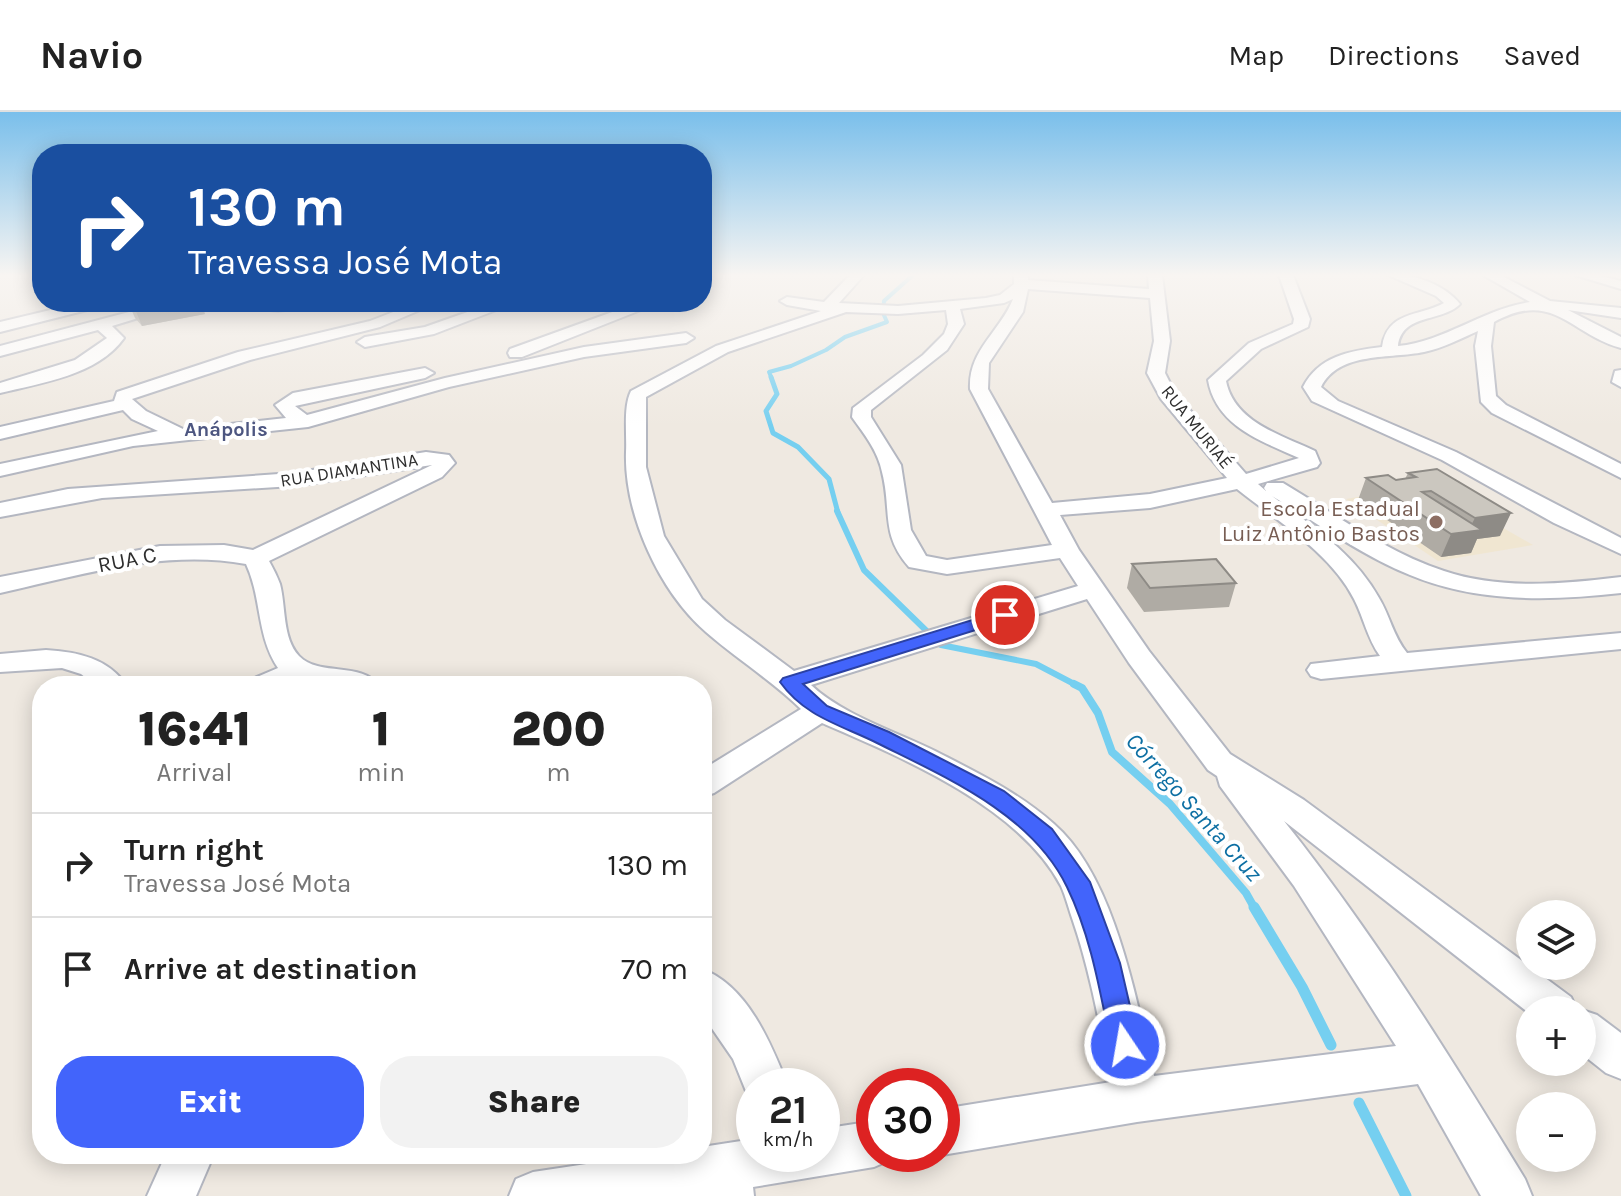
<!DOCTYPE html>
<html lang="en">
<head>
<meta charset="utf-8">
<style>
  :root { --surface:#fff; --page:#f2f2f2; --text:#222; --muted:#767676; --line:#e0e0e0; --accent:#4264fb }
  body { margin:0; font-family:Karla,sans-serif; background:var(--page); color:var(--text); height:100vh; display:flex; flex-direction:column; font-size:30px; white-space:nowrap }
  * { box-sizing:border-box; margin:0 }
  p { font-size:26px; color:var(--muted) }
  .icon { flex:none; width:44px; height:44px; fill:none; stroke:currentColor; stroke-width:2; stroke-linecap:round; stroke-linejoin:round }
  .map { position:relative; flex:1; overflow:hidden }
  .drawer { position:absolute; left:32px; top:564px; width:680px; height:488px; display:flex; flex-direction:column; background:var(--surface); border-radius:32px; box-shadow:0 4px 20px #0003 }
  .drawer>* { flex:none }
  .guide { position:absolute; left:32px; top:32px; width:680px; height:168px; border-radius:32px; box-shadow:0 4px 20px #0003; background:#1a4fa0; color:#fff; overflow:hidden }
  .controls { position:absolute; left:1516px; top:788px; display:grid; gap:16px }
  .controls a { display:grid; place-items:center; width:80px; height:80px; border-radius:50%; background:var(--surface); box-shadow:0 4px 20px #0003; font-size:40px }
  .speed { position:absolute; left:736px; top:956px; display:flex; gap:16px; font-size:40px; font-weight:700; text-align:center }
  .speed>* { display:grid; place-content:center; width:104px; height:104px; border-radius:50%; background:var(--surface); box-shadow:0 4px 20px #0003; line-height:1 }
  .speed small { font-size:20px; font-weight:400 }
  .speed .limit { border:12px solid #d22; background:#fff; color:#111 }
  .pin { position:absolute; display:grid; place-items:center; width:68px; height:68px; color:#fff; margin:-34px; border:4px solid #fff; border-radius:50%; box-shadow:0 2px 8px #0007 }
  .me { position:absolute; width:88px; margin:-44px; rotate:348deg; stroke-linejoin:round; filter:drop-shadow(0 0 6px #0008) }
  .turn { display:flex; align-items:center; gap:28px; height:168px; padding:0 24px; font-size:36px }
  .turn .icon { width:104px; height:104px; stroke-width:2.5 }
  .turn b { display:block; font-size:56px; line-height:68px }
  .eta { display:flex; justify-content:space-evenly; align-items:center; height:136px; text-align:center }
  .eta b { font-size:48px; font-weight:800; line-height:56px }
  .button { display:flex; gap:16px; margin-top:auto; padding:16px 24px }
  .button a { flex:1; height:92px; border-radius:32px; background:var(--accent); color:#fff; font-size:32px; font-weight:800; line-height:92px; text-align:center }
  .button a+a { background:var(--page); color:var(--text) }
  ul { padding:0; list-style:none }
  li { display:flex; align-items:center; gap:24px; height:104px; padding:0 24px; border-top:2px solid var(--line) }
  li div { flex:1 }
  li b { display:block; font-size:30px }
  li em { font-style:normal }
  header { display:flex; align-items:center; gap:48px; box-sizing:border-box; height:112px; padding:0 40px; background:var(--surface); border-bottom:2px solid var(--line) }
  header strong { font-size:38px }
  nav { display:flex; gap:44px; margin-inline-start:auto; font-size:28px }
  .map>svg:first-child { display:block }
</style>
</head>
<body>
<header>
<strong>Navio</strong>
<nav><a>Map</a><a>Directions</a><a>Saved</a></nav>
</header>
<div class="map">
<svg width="1621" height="1084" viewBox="0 0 1621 1084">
  <rect width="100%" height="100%" fill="#efe9e1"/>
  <path fill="#f0e6d1" d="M1428,373L1533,433L1438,449L1346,387Z"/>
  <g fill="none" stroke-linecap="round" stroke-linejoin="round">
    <path stroke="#75cff0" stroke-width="4" d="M772,267L769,260L791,254L826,238L845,225L887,210L883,201L884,189L913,163"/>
    <path stroke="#75cff0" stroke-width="5" d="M771,265L777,282L766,299L773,321L798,335L829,367L838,401"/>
    <path stroke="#75cff0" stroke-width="6" d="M837,399L864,458L941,533L1036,552L1078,574"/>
    <path stroke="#75cff0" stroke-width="8" d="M1074,572L1082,576L1098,601L1112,640L1170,692L1246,781L1255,797"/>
    <g stroke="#75cff0" stroke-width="11">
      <path d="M1254,795L1302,875L1331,933"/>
      <path d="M1359,991L1406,1084"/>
    </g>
    <defs>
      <g id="minor">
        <path d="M702,163H712L702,167Z"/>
        <path d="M850,163H864L839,191L898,194L986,186L1000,183L1014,172V163H1028V168L1149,177L1148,163H1162L1170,229L1165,261L1175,281L1246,362L1299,346C1261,329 1216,314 1208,268L1249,231L1293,212L1294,207L1279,163H1293L1310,207L1308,215L1261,237L1226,269C1234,310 1281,323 1315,339L1320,351L1317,355L1258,372L1266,379L1264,376L1267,371H1283C1335,402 1386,440 1444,459C1500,478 1563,472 1621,465V481C1550,489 1477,491 1410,463C1361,443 1317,411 1272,384C1312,414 1354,441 1379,486C1390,504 1393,524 1407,541L1621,521V537L1321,567L1311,564L1307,558L1311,552L1380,544C1367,526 1364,506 1354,487C1330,440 1277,409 1237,377L1150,396L1060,403L1079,438L1149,539L1230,642L1304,688L1571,885L1577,898H1530V902L1284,709C1374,822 1450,944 1525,1067L1532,1084H1481L1418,972L1137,1010L942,1043L940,1042L942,997L1111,970C1100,916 1091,862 1073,809C1069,798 1066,785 1061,774C1020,695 901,645 822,611L714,681L702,685V658L801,597C771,568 737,547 706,520C659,479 624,402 626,340C627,322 623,295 631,279L716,234L821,199L787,193L780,189L787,185L824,190ZM1028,177L1150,186L1154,229L1147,261L1161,287L1227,366L1150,382L1052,391L988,277L989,251L1023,200ZM1013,187C1000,220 968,238 970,277L1052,433L947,448L926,444L911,418L901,353L871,305V298L947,238L964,212L960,197L1004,191ZM946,198L948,212L944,222L923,243L853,296L852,305C864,322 878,339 882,360C892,399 880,422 909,455L947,462L1060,446L1078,474L794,559L725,508L702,487L664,424L646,355V285L728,240L846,200L898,202ZM1087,487L1129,551L1208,658L1217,664L1220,674L1294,774L1396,934L1154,964C1136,887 1115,765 1054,712C1019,681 980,662 939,641C898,620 844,604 811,573Z"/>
        <path d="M1388,163C1413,161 1444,172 1460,192C1441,211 1402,201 1398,234C1446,229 1483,197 1530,190L1483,163H1500L1550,189L1621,196V206L1568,198L1621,225V236C1570,222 1554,177 1494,210L1491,234L1496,284L1506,293L1621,352V366L1492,301L1481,290L1475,234L1478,219C1460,227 1443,236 1424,240C1391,247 1339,239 1321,275L1338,289L1456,340L1621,426V442L1554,411L1442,348L1312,289L1303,275C1319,244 1349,239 1382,235C1387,199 1418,205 1444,191L1436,184Z"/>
        <path d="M1575,163H1597L1621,169V177Z"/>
        <path d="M84,190H109L107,193L0,220V210Z"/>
        <path d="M167,190H191L112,214L124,226C98,263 41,271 0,281V271L75,248L107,226L98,218L0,244V234Z"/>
        <path d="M251,190H309C294,201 265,202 251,190Z"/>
        <path d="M419,190H439L380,215L250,248L132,287L146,299L183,317L286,306L275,293L293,281L425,256L434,261L425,266L295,294L307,303L445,266L584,235L686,221L694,226L686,231L584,245L449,275L308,315L133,334L0,364V352L158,319L132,307L123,298L0,327V315L114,289L117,280L238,240L370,209Z"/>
        <path d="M496,190H517L434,222L365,235L357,230L365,225L425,215Z"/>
        <path d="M640,190H661L522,245H510L508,241L510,237Z"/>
        <path d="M1621,258V275L1612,270L1615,259Z"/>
        <path d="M426,340L449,343L455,351L442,365L269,449C273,456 277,464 280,472C286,494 282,526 299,544C319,565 362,549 379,574H330L300,568L285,574H245L250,568L278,556C256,523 262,486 246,452C163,437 81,463 0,481V465L160,434L224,433L253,438L432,353L293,374L102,386L0,405V391L68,377L293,361Z"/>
        <path d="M46,538C78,540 108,546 127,574H96L81,562L62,556L0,560V542Z"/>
        <path d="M702,857C748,874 771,932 788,974H754V990L750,989L733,947L702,902Z"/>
        <path d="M1581,898H1582L1597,903L1621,921V967L1606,961L1582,942Z"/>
        <path d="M874,1009V1042H893L890,1048L874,1055L753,1075L754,1084H509L516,1067L533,1060L653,1042H702V1035L754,1027V1042H822V1017Z"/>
        <path d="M166,1042H214L196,1084H147Z"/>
      </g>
    </defs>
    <use href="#minor" stroke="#b4b7c1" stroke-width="4"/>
    <use href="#minor" fill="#fff" fill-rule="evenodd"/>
  </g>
  <g fill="#afaba4">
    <path d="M128,190H200L205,202L142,214L135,206Z"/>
    <path d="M1408,361L1500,424L1477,427L1471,441L1441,445L1358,388L1366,366L1396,368L1405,367Z"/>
    <path d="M1132,452L1236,471L1229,495L1144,500L1127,476Z"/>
  </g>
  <g fill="#8e8b86">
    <path d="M142,190H200L205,202L142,214L133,192Z"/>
    <path d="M1511,401L1500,424L1477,427L1471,441L1441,445L1451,422L1468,419L1475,406Z"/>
  </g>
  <g fill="#cbc7bf" stroke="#8e8b86" stroke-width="2">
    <path d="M1437,357L1511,401L1475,406L1431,379L1422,380L1482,418L1451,422L1366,366L1388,363L1396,368L1416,365L1408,361Z"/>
    <path d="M1216,447L1236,471L1150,476L1132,452Z"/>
  </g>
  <linearGradient id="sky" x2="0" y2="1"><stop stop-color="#7abfeb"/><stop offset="0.52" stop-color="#f8f5f2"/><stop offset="1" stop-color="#f8f5f2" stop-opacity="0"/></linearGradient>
  <rect width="1621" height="314" fill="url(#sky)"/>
  <path fill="#4264fb" stroke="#2b41a3" stroke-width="2" d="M1005,498L1011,500L1013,503L1011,507L803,572L827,594L889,620L1004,679L1052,717L1090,770L1120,851L1139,933L1135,942L1125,946L1115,942L1111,933C1100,880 1091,824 1067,775C1032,702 945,665 877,631C841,613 805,605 780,570L783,566Z"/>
  <circle fill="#8d6e63" stroke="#fff" stroke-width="3" cx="1436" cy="410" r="8"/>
  <g text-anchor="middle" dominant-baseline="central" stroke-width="8" stroke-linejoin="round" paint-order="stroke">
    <g font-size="18" fill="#2e2e2e" stroke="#fff">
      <text transform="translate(1197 315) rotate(51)">RUA MURIAÉ</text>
      <text transform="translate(349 358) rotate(-9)">RUA DIAMANTINA</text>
    </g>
    <g font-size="20" font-weight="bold" fill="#4d5680" stroke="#fff">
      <text x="226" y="317">Anápolis</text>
    </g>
    <g font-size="22" fill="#785e54" stroke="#fff" text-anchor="end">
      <text x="1420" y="397">Escola Estadual<tspan x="1420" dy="25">Luiz Antônio Bastos</tspan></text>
    </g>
    <g font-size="22" fill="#2e2e2e" stroke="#fff">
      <text transform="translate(127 448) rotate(-11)">RUA C</text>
    </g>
    <g font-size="24" font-style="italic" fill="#0d6fa3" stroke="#fff">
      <text transform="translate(1194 695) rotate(48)">Córrego Santa Cruz</text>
    </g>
  </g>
</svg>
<div class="controls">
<a><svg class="icon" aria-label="layers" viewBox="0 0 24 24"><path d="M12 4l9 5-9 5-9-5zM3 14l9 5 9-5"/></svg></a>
<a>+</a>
<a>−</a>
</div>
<div class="speed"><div>21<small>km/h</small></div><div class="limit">30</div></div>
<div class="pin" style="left:1005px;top:503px;background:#d93025"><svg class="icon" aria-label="arrive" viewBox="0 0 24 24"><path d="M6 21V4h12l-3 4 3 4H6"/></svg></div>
<svg class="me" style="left:1125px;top:933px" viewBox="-20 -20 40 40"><circle r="17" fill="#4264fb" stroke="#fff" stroke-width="3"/><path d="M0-11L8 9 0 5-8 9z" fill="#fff"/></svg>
<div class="guide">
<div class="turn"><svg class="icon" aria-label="right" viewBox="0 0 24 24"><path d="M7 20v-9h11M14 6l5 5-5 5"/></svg><div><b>130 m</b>Travessa José Mota</div></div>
</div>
<section class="drawer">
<div class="eta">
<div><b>16:41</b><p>Arrival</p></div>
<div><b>1</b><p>min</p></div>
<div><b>200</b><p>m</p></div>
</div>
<ul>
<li><svg class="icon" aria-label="right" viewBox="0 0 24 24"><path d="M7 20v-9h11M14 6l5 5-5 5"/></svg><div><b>Turn right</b><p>Travessa José Mota</p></div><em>130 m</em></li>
<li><svg class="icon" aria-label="arrive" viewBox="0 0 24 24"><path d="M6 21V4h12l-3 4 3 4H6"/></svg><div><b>Arrive at destination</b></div><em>70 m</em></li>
</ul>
<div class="button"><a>Exit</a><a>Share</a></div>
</section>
</div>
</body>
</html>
